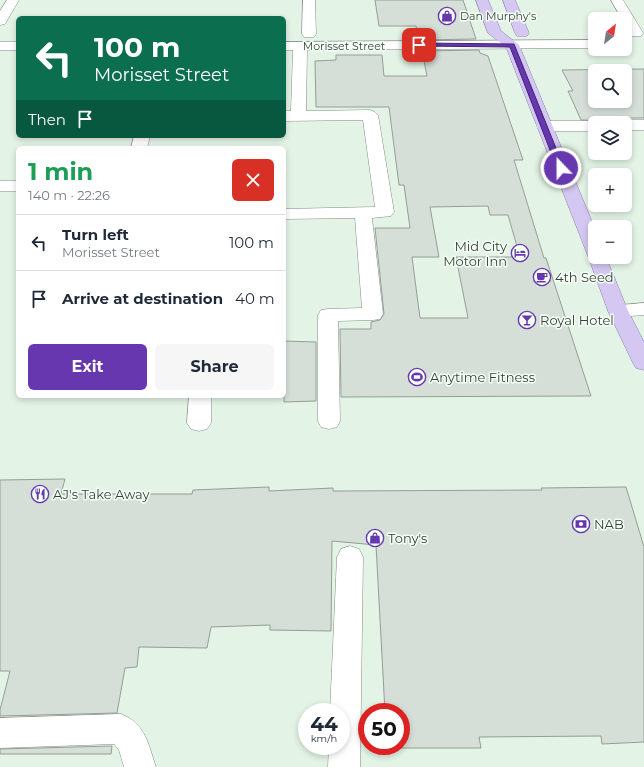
<!DOCTYPE html>
<html lang="en">
<head>
<meta charset="utf-8">
<style>
  :root { --surface:#fff; --page:#f6f6f7; --text:#1f2937; --muted:#747a83; --line:#e0e1e3; --accent:#6637af }
  body { margin:0; font-family:Montserrat,sans-serif; background:var(--page); color:var(--text); height:100vh; display:flex; flex-direction:column; font-size:15px; white-space:nowrap }
  * { box-sizing:border-box; margin:0 }
  p { font-size:13px; color:var(--muted) }
  .icon { flex:none; width:22px; height:22px; fill:none; stroke:currentColor; stroke-width:2; stroke-linecap:round; stroke-linejoin:round }
  .map { position:relative; flex:1; overflow:hidden }
  .sheet { position:absolute; left:16px; top:146px; width:270px; height:252px; display:flex; flex-direction:column; background:var(--surface); border-radius:6px; box-shadow:0 2px 6px #0003 }
  .sheet>* { flex:none }
  .guide { position:absolute; left:16px; top:16px; width:270px; height:122px; border-radius:6px; box-shadow:0 2px 6px #0003; background:#0b6e4f; color:#fff; overflow:hidden }
  .needle { width:26px; rotate:30deg }
  .tools { position:absolute; left:588px; top:12px; display:grid; gap:8px }
  .tools a { display:grid; place-items:center; width:44px; height:44px; border-radius:6px; background:var(--surface); box-shadow:0 2px 6px #0003; font-size:20px }
  .speed { position:absolute; left:298px; top:703px; display:flex; gap:8px; font-size:20px; font-weight:700; text-align:center }
  .speed>* { display:grid; place-content:center; width:52px; height:52px; border-radius:50%; background:var(--surface); box-shadow:0 2px 6px #0003; line-height:1 }
  .speed small { font-size:10px; font-weight:400 }
  .speed .limit { border:6px solid #d22; background:#fff; color:#111 }
  .pin { position:absolute; display:grid; place-items:center; width:34px; height:34px; color:#fff; margin:-17px; border-radius:8px; box-shadow:0 2px 6px #0006 }
  .me { position:absolute; width:44px; margin:-22px; rotate:338deg; stroke-linejoin:round; filter:drop-shadow(0 0 3px #0008) }
  .turn { display:flex; align-items:center; gap:14px; height:84px; padding:0 12px; font-size:18px }
  .turn .icon { width:52px; height:52px; stroke-width:2.5 }
  .turn b { display:block; font-size:28px; line-height:34px }
  .then { display:flex; align-items:center; height:38px; padding:0 12px; background:#0003; gap:8px; font-size:15px }
  .round { display:grid; place-items:center; flex:none; width:42px; height:42px; border-radius:6px; background:var(--page) }
  .overview { display:flex; align-items:center; justify-content:space-between; height:68px; padding:0 12px }
  h1 { font-size:24px; font-weight:700; line-height:30px; color:#1e9e55 }
  .cta { display:flex; gap:8px; margin-top:auto; padding:8px 12px }
  .cta a { flex:1; height:46px; border-radius:6px; background:var(--accent); color:#fff; font-size:16px; font-weight:700; line-height:46px; text-align:center }
  .cta a+a { background:var(--page); color:var(--text) }
  ul { padding:0; list-style:none }
  li { display:flex; align-items:center; gap:12px; height:56px; padding:0 12px; border-top:1px solid var(--line) }
  li div { flex:1 }
  li b { display:block; font-size:15px }
  li em { font-style:normal }
  .map>svg:first-child { display:block }
</style>
</head>
<body>
<div class="map">
<svg width="644" height="767" viewBox="0 0 644 767">
  <rect width="100%" height="100%" fill="#f4fff6"/>
  <path fill="#e3f3e6" fill-rule="evenodd" d="M0,0H644V767H0ZM18,18H284V136H18ZM595,19H625V49H595ZM595,71H625V101H595ZM595,123H625V153H595ZM18,148H284V396H18ZM595,175H625V205H595ZM595,227H625V257H595ZM307,712H341V746H307ZM367,712H401V746H367Z"/>
  <g fill="#d5dfd7" stroke="#949e96" fill-rule="evenodd">
    <path d="M375,0H463L476,39L419,40L416,26H379Z"/>
    <path d="M479,50L480,53L488,56L523,160H514L544,258H546L591,396L341,397L340,329H371V322L380,320L384,314L375,228H410L404,185H399L389,107H316L315,61L336,60V55H382L384,76H427L422,51ZM488,206L490,215H508L520,257H456L468,318H420L412,257H439L430,207Z"/>
    <path d="M644,69V118H625L620,121L581,120L568,91H573L562,70ZM595,71H625V101H595Z"/>
    <path d="M284,341L316,342V401L284,402Z"/>
    <path d="M65,479L61,494H192L193,490L269,487V491L333,488V491L542,490L541,488L626,487L644,547V742L602,744L601,736L479,737L481,748H387V746H401V712H385L376,545L332,541L331,631L270,630V625L211,627L207,648L139,647L137,667L125,668L117,713L0,716V710L10,671H0V480Z"/>
    <path d="M112,746L111,754H0V749Z"/>
  </g>
  <g fill="none" stroke-linecap="round" stroke-linejoin="round">
    <defs>
      <g id="minor">
        <path d="M7,0H19L5,24L0,25V11Z"/>
        <path d="M303,0H315L316,34L314,37H304L302,34Z"/>
        <path d="M611,0H623L643,33L641,36H631L625,25V19H622Z"/>
        <path d="M595,40V48L307,50L306,111L370,110L375,112L378,115L394,212L391,216L372,218L383,314L380,319L373,320L338,321L340,421L337,427L329,429L321,427L318,421V315L321,310L328,309L362,308L355,218L284,219V209L375,207L363,120L284,121V111H291L293,50H284V42Z"/>
        <rect x="0" y="42" width="18" height="8"/>
        <path d="M625,120H644V130H625V123H619Z"/>
        <path d="M544,121H595L601,123H595V131H544L539,129L536,126L539,123Z"/>
        <path d="M134,136H150L147,148H131Z"/>
        <rect x="0" y="181" width="18" height="10"/>
        <path d="M644,303V315L618,317L611,316L608,311L611,306Z"/>
        <path d="M189,396H211V423L207,429L199,431L191,429L187,423Z"/>
        <path d="M350,546L359,549L363,557L360,767H328L329,746H341V712H330L337,557L341,549Z"/>
        <path d="M121,714C146,724 148,744 156,767H124L119,750L114,744L0,748V718Z"/>
      </g>
      <g id="major">
        <path d="M476,0H488L501,31L519,45L595,229V257H606L628,311L644,342V370L636,368L633,363L608,311L588,256L506,47L488,33Z"/>
        <path d="M503,0H515L529,33L527,36H517L515,33Z"/>
      </g>
    </defs>
    <use href="#minor" stroke="#858e87" stroke-width="1"/>
    <use href="#major" stroke="#8b80ac" stroke-width="1"/>
    <use href="#minor" fill="#fff" fill-rule="evenodd"/>
    <use href="#major" fill="#d4c8f2" fill-rule="evenodd"/>
  </g>
  <path fill="#6637af" stroke="#422472" d="M419,43L514,44L564,168L563,170L557,168L510,47L417,46V44Z"/>
  <defs>
    <symbol id="shop-ring" viewBox="-11 -11 22 22"><circle r="9.5" fill="#f4fff6" stroke="#6637af" stroke-width="1.5"/><path d="M-5-2.5h2.3a2.7 3.5 0 0 1 5.4 0H5L5.5 6h-11ZM-1.5-2.5h3a1.5 2.3 0 0 0-3 0Z" fill="#6637af"/></symbol>
    <symbol id="hotel-ring" viewBox="-11 -11 22 22"><circle r="9.5" fill="#f4fff6" stroke="#6637af" stroke-width="1.5"/><path d="M-6-4.5h1.5V1H6V5H4.5V3h-9V5H-6ZM-4 0a1.8 1.8 0 1 1 3.6 0ZM.5 0V-2.5h3Q6-2.5 6 0Z" fill="#6637af"/></symbol>
    <symbol id="cafe-ring" viewBox="-11 -11 22 22"><circle r="9.5" fill="#f4fff6" stroke="#6637af" stroke-width="1.5"/><path d="M-5.5-4.5H6V0H3Q3 3.5 0 3.5H-2.5Q-5.5 3.5-5.5 0ZM3-3.2v2h1.7v-2ZM-6 4.5H4V6H-6Z" fill="#6637af"/></symbol>
    <symbol id="bar-ring" viewBox="-11 -11 22 22"><circle r="9.5" fill="#f4fff6" stroke="#6637af" stroke-width="1.5"/><path d="M-6-5H6L.8 .8V4.5H3.5V6h-7V4.5H-.8V.8Z" fill="#6637af"/></symbol>
    <symbol id="stadium-ring" viewBox="-11 -11 22 22"><circle r="9.5" fill="#f4fff6" stroke="#6637af" stroke-width="1.5"/><path d="M0-5a6.5 5 0 1 0 0 10a6.5 5 0 1 0 0-10ZM-3.5-1.8h7v3.6h-7Z" fill="#6637af"/></symbol>
    <symbol id="restaurant-ring" viewBox="-11 -11 22 22"><circle r="9.5" fill="#f4fff6" stroke="#6637af" stroke-width="1.5"/><path d="M-5-6h1v4h1v-4h1v4h1v-4h1v5L-1.5 .5V6h-2V.5L-5-1ZM5-6V6H3V1.5H1.5Q1.5-4 5-6Z" fill="#6637af"/></symbol>
    <symbol id="bank-ring" viewBox="-11 -11 22 22"><circle r="9.5" fill="#f4fff6" stroke="#6637af" stroke-width="1.5"/><path d="M-6-4H6V4H-6ZM0-2.3a2.3 2.3 0 1 0 0 4.6a2.3 2.3 0 1 0 0-4.6Z" fill="#6637af"/></symbol>
  </defs>
  <g fill-rule="evenodd">
    <use href="#shop-ring" x="437" y="6" width="20" height="20"/>
    <use href="#hotel-ring" x="510" y="243" width="20" height="20"/>
    <use href="#cafe-ring" x="532" y="267" width="20" height="20"/>
    <use href="#bar-ring" x="517" y="310" width="20" height="20"/>
    <use href="#stadium-ring" x="407" y="367" width="20" height="20"/>
    <use href="#restaurant-ring" x="30" y="484" width="20" height="20"/>
    <use href="#bank-ring" x="571" y="514" width="20" height="20"/>
    <use href="#shop-ring" x="365" y="528" width="20" height="20"/>
  </g>
  <g text-anchor="middle" dominant-baseline="central" stroke-width="3" stroke-linejoin="round" paint-order="stroke">
    <g font-size="11" fill="#3a3e3a" stroke="#f4fff6" text-anchor="start">
      <text x="460" y="16">Dan Murphy's</text>
    </g>
    <g font-size="11" fill="#3a3e3a" stroke="#f4fff6">
      <text x="344" y="46">Morisset Street</text>
    </g>
    <g font-size="13" fill="#3a3e3a" stroke="#f4fff6" text-anchor="start">
      <text x="507" y="246" text-anchor="end">Mid City<tspan x="507" dy="15">Motor Inn</tspan></text>
      <text x="555" y="277">4th Seed</text>
      <text x="540" y="320">Royal Hotel</text>
      <text x="430" y="377">Anytime Fitness</text>
      <text x="53" y="494">AJ's Take Away</text>
      <text x="594" y="524">NAB</text>
      <text x="388" y="538">Tony's</text>
    </g>
  </g>
</svg>
<div class="tools">
<a><svg class="needle" viewBox="-14 -14 28 28"><path d="M0-13l5 13h-10z" fill="#e53935"/><path d="M0 13l5-13h-10z" fill="#747a83"/></svg></a>
<a><svg class="icon" aria-label="search" viewBox="0 0 24 24"><circle cx="10" cy="10" r="6"/><path d="M15 15l6 6"/></svg></a>
<a><svg class="icon" aria-label="layers" viewBox="0 0 24 24"><path d="M12 4l9 5-9 5-9-5zM3 14l9 5 9-5"/></svg></a>
<a>+</a>
<a>−</a>
</div>
<div class="speed"><div>44<small>km/h</small></div><div class="limit">50</div></div>
<div class="pin" style="left:419px;top:45px;background:#d93025"><svg class="icon" aria-label="arrive" viewBox="0 0 24 24"><path d="M6 21V4h12l-3 4 3 4H6"/></svg></div>
<svg class="me" style="left:561px;top:168px" viewBox="-20 -20 40 40"><circle r="17" fill="#6637af" stroke="#fff" stroke-width="3"/><path d="M0-11L8 9 0 5-8 9z" fill="#fff"/></svg>
<div class="guide">
<div class="turn"><svg class="icon" aria-label="left" viewBox="0 0 24 24"><path d="M17 20v-9H6M10 6l-5 5 5 5"/></svg><div><b>100 m</b>Morisset Street</div></div>
<div class="then">Then<svg class="icon" aria-label="arrive" viewBox="0 0 24 24"><path d="M6 21V4h12l-3 4 3 4H6"/></svg></div>
</div>
<section class="sheet">
<div class="overview"><div><h1>1 min</h1><p>140 m · 22:26</p></div><a class="round" style="background:#d93025;color:#fff"><svg class="icon" aria-label="close" viewBox="0 0 24 24"><path d="M6 6l12 12M18 6L6 18"/></svg></a></div>
<ul>
<li><svg class="icon" aria-label="left" viewBox="0 0 24 24"><path d="M17 20v-9H6M10 6l-5 5 5 5"/></svg><div><b>Turn left</b><p>Morisset Street</p></div><em>100 m</em></li>
<li><svg class="icon" aria-label="arrive" viewBox="0 0 24 24"><path d="M6 21V4h12l-3 4 3 4H6"/></svg><div><b>Arrive at destination</b></div><em>40 m</em></li>
</ul>
<div class="cta"><a>Exit</a><a>Share</a></div>
</section>
</div>
</body>
</html>
